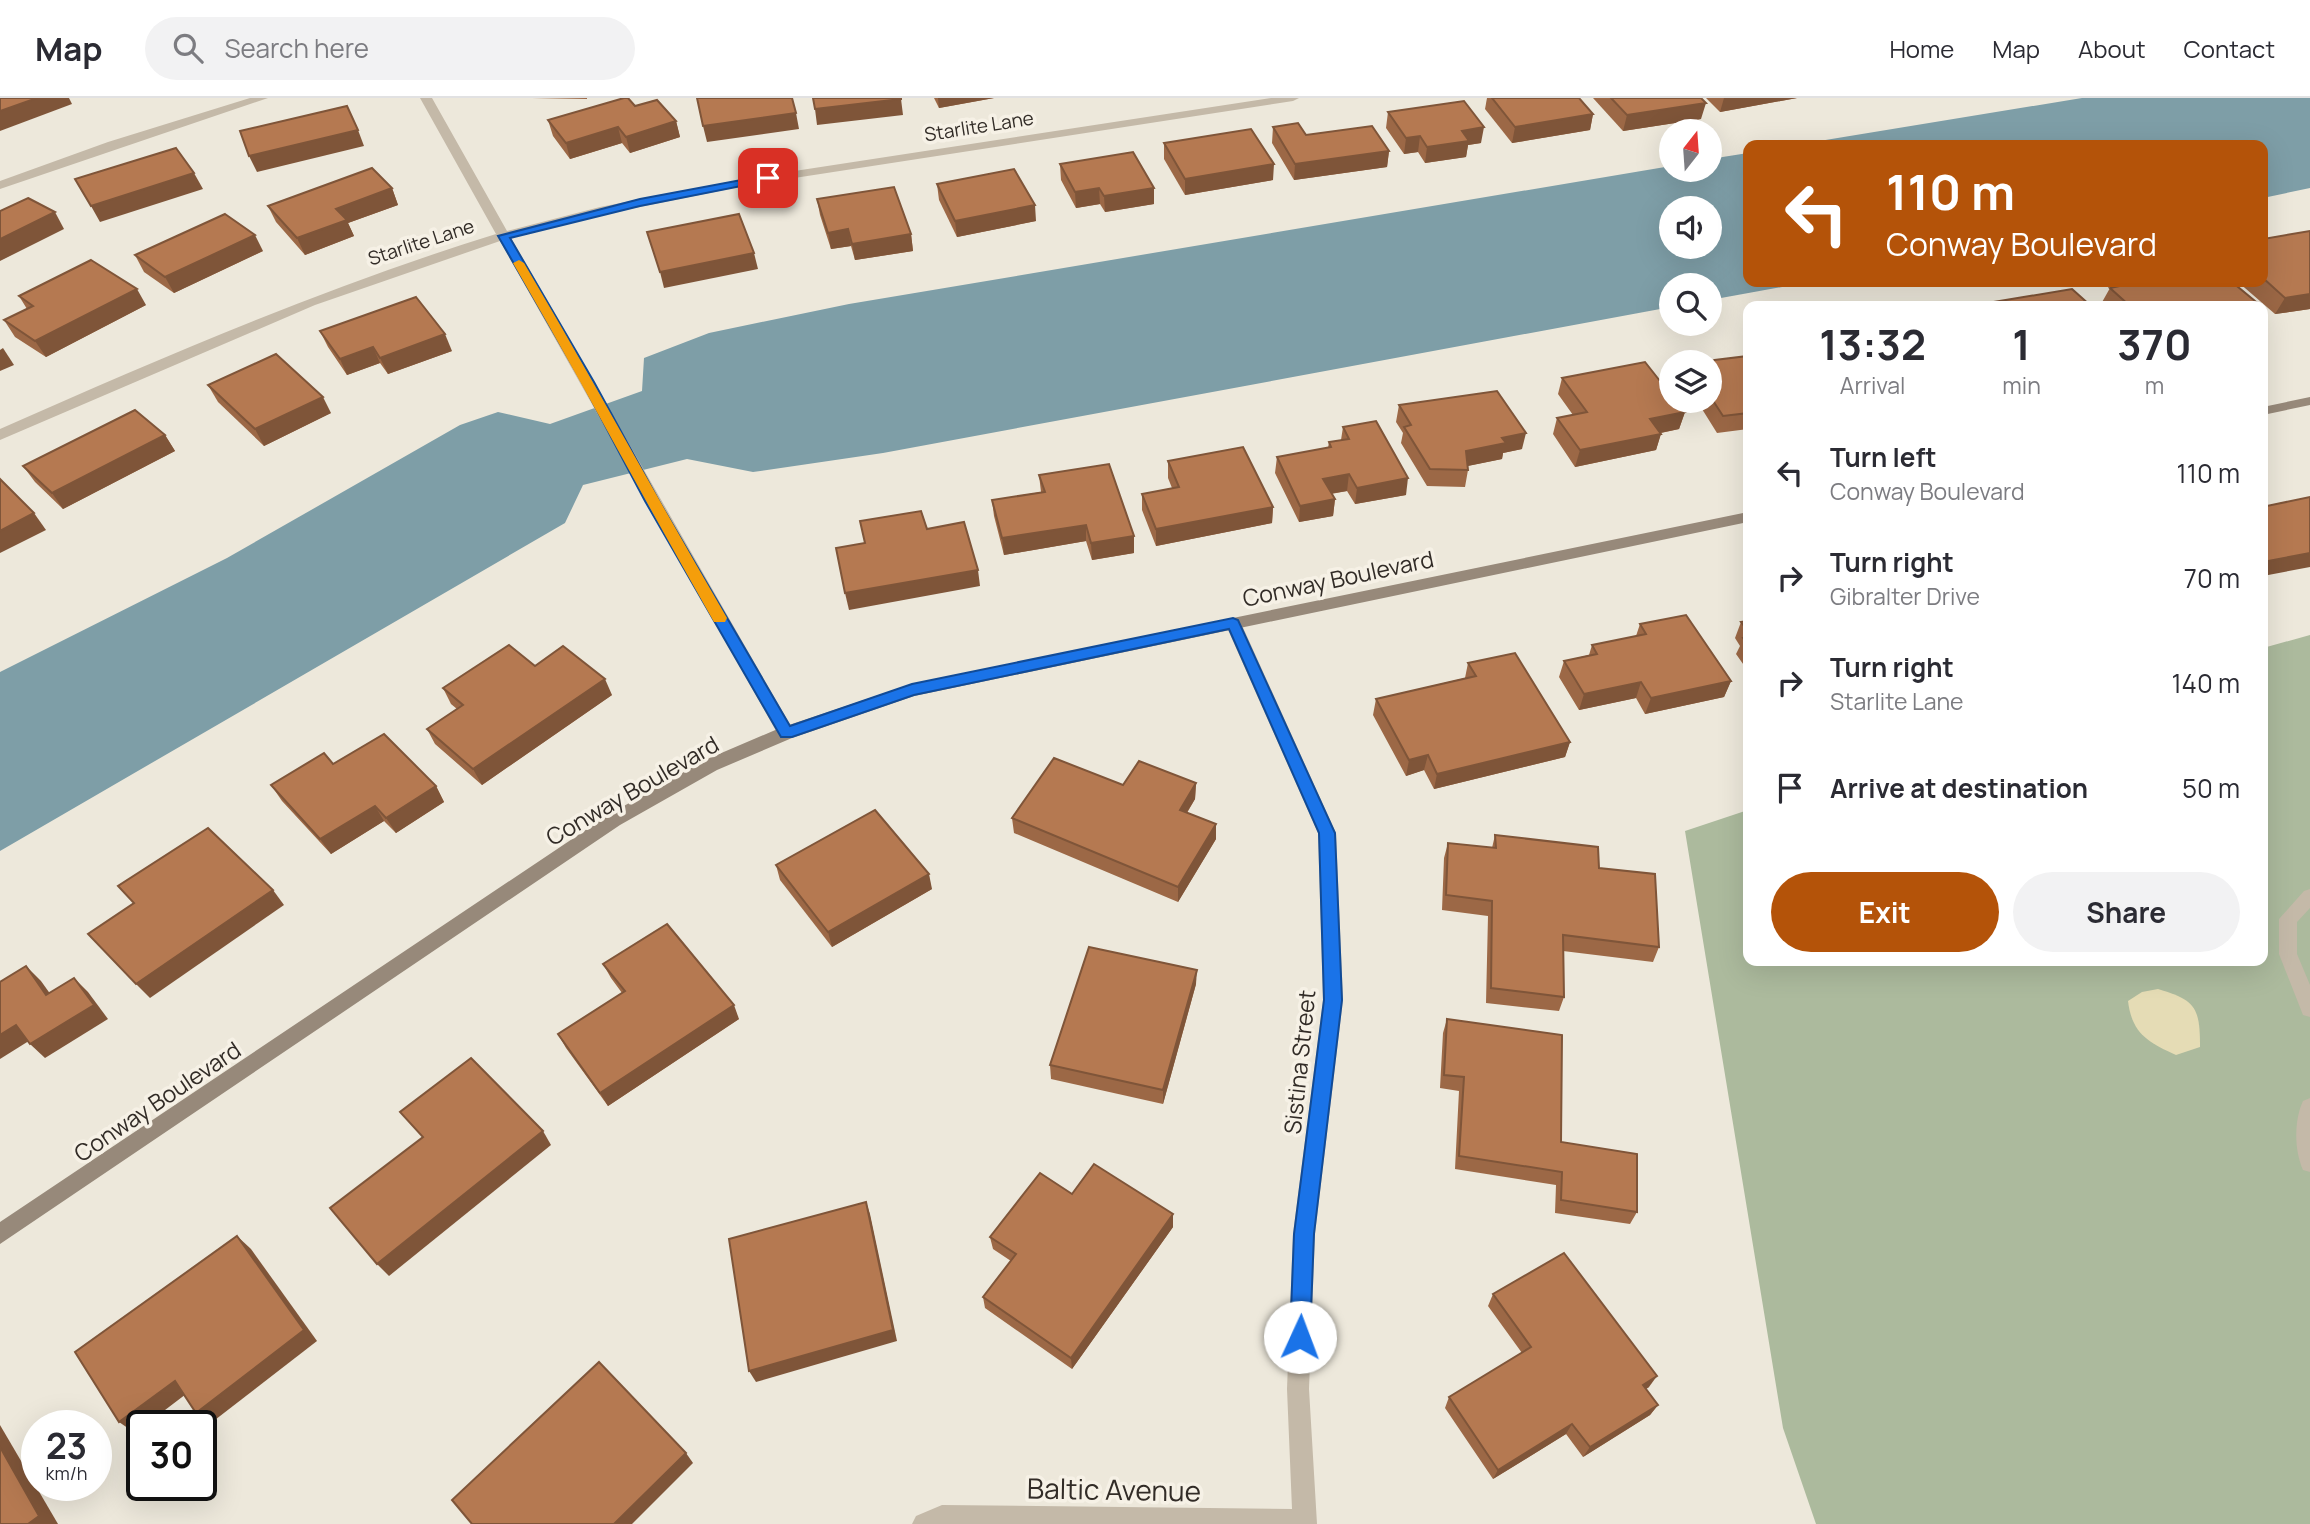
<!DOCTYPE html>
<html lang="en">
<head>
<meta charset="utf-8">
<style>
  :root { --surface:#fff; --page:#f2f2f3; --text:#2b2b33; --muted:#7c7c81; --line:#e1e1e2; --accent:#b45309 }
  body { margin:0; font-family:Manrope,sans-serif; background:var(--page); color:var(--text); height:100vh; display:flex; flex-direction:column; font-size:26px; white-space:nowrap }
  * { box-sizing:border-box; margin:0 }
  p { font-size:23px; color:var(--muted) }
  .icon { flex:none; width:38px; height:38px; fill:none; stroke:currentColor; stroke-width:2; stroke-linecap:round; stroke-linejoin:round }
  .map { position:relative; flex:1; overflow:hidden }
  .panel { position:absolute; left:1743px; top:203px; width:525px; height:665px; display:flex; flex-direction:column; background:var(--surface); border-radius:14px; box-shadow:0 7px 28px #0002 }
  .panel>* { flex:none }
  .top-card { position:absolute; left:1743px; top:42px; width:525px; height:147px; border-radius:14px; box-shadow:0 7px 28px #0002; background:#b45309; color:#fff; overflow:hidden }
  .needle { width:46px; rotate:17deg }
  .tools { position:absolute; left:1659px; top:21px; display:grid; gap:14px }
  .tools a { display:grid; place-items:center; width:63px; height:63px; border-radius:50%; background:var(--surface); box-shadow:0 7px 28px #0002; font-size:35px }
  .speed { position:absolute; left:21px; top:1312px; display:flex; gap:14px; font-size:35px; font-weight:700; text-align:center }
  .speed>* { display:grid; place-content:center; width:91px; height:91px; border-radius:50%; background:var(--surface); box-shadow:0 7px 28px #0002; line-height:1 }
  .speed small { font-size:18px; font-weight:400 }
  .speed .limit { border:4px solid #111; border-radius:10px; background:#fff; color:#111 }
  .pin { position:absolute; display:grid; place-items:center; width:60px; height:60px; color:#fff; margin:-30px; border-radius:14px; box-shadow:0 4px 10px #0006 }
  .me { position:absolute; width:77px; margin:-38px; rotate:2deg; stroke-linejoin:round; filter:drop-shadow(0 0 5px #0008) }
  .turn { display:flex; align-items:center; gap:24px; height:147px; padding:0 28px; font-size:32px }
  .turn .icon { width:91px; height:91px; stroke-width:2.5 }
  .turn b { display:block; font-size:49px; line-height:60px }
  .eta { display:flex; justify-content:space-evenly; align-items:center; height:119px; text-align:center }
  .eta b { font-size:42px; font-weight:700; line-height:49px }
  .cta { display:flex; gap:14px; margin-top:auto; padding:14px 28px }
  .cta a { flex:1; height:80px; border-radius:42px; background:var(--accent); color:#fff; font-size:28px; font-weight:700; line-height:80px; text-align:center }
  .cta a+a { background:var(--page); color:var(--text) }
  ul { padding:0; list-style:none }
  li { display:flex; align-items:center; gap:21px; height:105px; padding:0 28px }
  li div { flex:1 }
  li b { display:block; font-size:26px }
  li em { font-style:normal }
  header { display:flex; align-items:center; gap:42px; box-sizing:border-box; height:98px; padding:0 35px; background:var(--surface); border-bottom:2px solid var(--line) }
  header strong { font-size:33px }
  nav { display:flex; gap:38px; margin-inline-start:auto; font-size:24px }
  .search { width:490px; height:63px; background:var(--page); display:flex; align-items:center; gap:18px; box-sizing:border-box; padding:0 24px; border-radius:38px; color:var(--muted); font-size:26px }
  .map>svg:first-child { display:block }
</style>
</head>
<body>
<header>
<strong>Map</strong>
<div class="search"><svg class="icon" aria-label="search" viewBox="0 0 24 24"><circle cx="10" cy="10" r="6"/><path d="M15 15l6 6"/></svg>Search here</div>
<nav><a>Home</a><a>Map</a><a>About</a><a>Contact</a></nav>
</header>
<div class="map">
<svg width="2310" height="1426" viewBox="0 0 2310 1426">
  <rect width="100%" height="100%" fill="#ede8db"/>
  <path fill="#acba9d" d="M2310,537V1426H1816L1783,1330L1685,733L1748,712V863H2263V550Z"/>
  <path fill="#e5dcb5" d="M2158,891C2196,902 2200,910 2200,949L2176,957C2147,944 2132,935 2128,903L2142,894Z"/>
  <g fill="#7e9ea7" fill-rule="evenodd">
    <path d="M2082,0H2310V90L2263,100V47H1795Z"/>
    <path d="M1748,55V184H1809L1710,202V187H1671V209L883,355L753,374L687,361L583,387L565,425L0,753V574L227,460L460,327L498,314L550,326L642,293L644,260L709,235L849,206L1671,68V72H1710V61ZM1671,110H1710V149H1671Z"/>
  </g>
  <g fill="none" stroke-linecap="round" stroke-linejoin="round">
    <g fill="#c4b9a8" fill-rule="evenodd">
      <path d="M2310,791V810L2297,824V856L2310,887V919L2303,917L2279,856V821L2304,793Z"/>
      <path d="M2310,1000V1074L2303,1072C2294,1052 2294,1022 2303,1003Z"/>
    </g>
    <g fill="#c4b9a8" fill-rule="evenodd">
      <path d="M250,0H268L0,91V83L108,44Z"/>
      <path d="M420,0H432L507,133L600,109L749,80L1271,0H1299L1293,3L749,87L600,117L511,140L792,630L794,635L792,640H780L500,143L315,207L0,342V331C163,259 325,189 496,136Z"/>
      <path d="M1233,519L1241,525L1336,735L1343,902L1315,1136L1309,1291L1317,1426H912L916,1418L942,1407L1292,1411L1287,1291L1293,1136L1323,902L1318,735L1225,525Z"/>
    </g>
    <g fill="#97897a" fill-rule="evenodd">
      <path d="M2310,299V307L2263,317V309Z"/>
      <path d="M1748,414V424L914,598L792,640L717,672L620,727L0,1146V1124L608,717L705,662L780,630L912,586Z"/>
    </g>
  </g>
  <g fill="#9c6846">
    <path d="M532,0H587V1Z"/>
    <path d="M934,0H994L939,10Z"/>
    <path d="M1487,0H1579L1593,16L1590,32L1512,45L1485,11Z"/>
    <path d="M1593,0H1701V21L1623,33Z"/>
    <path d="M1706,0H1797L1720,14Z"/>
    <path d="M635,8L676,23L680,39L630,55L622,45L570,61L553,38L548,22Z"/>
    <path d="M1388,14L1481,45L1468,47L1466,59L1425,65L1418,54L1404,56L1386,30Z"/>
    <path d="M1273,29L1306,37L1389,53L1387,69L1294,82L1272,45Z"/>
    <path d="M1164,45L1273,82L1185,97L1164,61Z"/>
    <path d="M1060,66L1154,106L1105,114L1100,106L1076,110L1061,82Z"/>
    <path d="M937,86L1036,123L957,139L939,102Z"/>
    <path d="M392,90L398,107L348,125L354,138L305,157L276,124L268,108Z"/>
    <path d="M817,101L911,136L913,153L855,162L851,148L831,151L820,117Z"/>
    <path d="M2263,141L2310,211L2275,216L2238,184H2263Z"/>
    <path d="M263,153L174,195L144,174L135,157Z"/>
    <path d="M2116,184H2232L2261,208H2103L2101,206L2110,190L2113,189Z"/>
    <path d="M19,198L146,207L46,259L15,239L4,222L27,211Z"/>
    <path d="M320,233L452,253L388,276L380,265L347,277L328,249Z"/>
    <path d="M1748,258V331L1717,335L1697,303H1710V264Z"/>
    <path d="M1562,280L1685,314L1679,331L1661,335L1656,352L1575,369L1553,336L1557,320L1573,317L1558,296Z"/>
    <path d="M208,287L331,315L264,348L218,304Z"/>
    <path d="M1399,307L1522,351L1503,355L1502,361L1467,368L1468,372L1465,389L1427,388L1401,345L1403,335L1396,324Z"/>
    <path d="M1343,329L1406,397L1355,406L1347,393L1331,396L1335,401L1333,418L1299,424L1275,375L1277,359L1328,350L1329,344L1341,342Z"/>
    <path d="M165,337L175,353L63,411L35,384L23,368Z"/>
    <path d="M1168,363L1273,409L1272,425L1156,448L1142,412V396L1172,390L1168,380Z"/>
    <path d="M1039,377L1134,438V455L1092,462L1086,443L1004,457L994,418L992,402L1041,394Z"/>
    <path d="M1748,523V573L1736,556L1740,548L1735,540L1741,524Z"/>
    <path d="M1640,526L1731,583L1724,599L1645,616L1636,600L1579,612L1559,579L1564,563L1589,557L1592,547L1636,538Z"/>
    <path d="M1468,565L1570,644L1565,659L1434,691L1424,672L1406,678L1373,617L1376,601L1465,580Z"/>
    <path d="M535,568L612,597L482,687L435,646L427,631L457,611L451,606L443,590Z"/>
    <path d="M333,666L436,688L444,704L396,735L384,723L331,756L282,703L271,687Z"/>
    <path d="M1196,685L1195,701L1187,715L1216,726V741L1178,804L1014,735L1012,720L1123,687Z"/>
    <path d="M1495,737L1599,770L1659,849L1653,864L1563,853L1564,899L1559,913L1486,905L1488,818L1442,812L1444,760L1448,745L1492,750Z"/>
    <path d="M776,767L932,791L832,849L780,782Z"/>
    <path d="M603,866L739,921L608,1008L566,950L558,936L622,895L611,880Z"/>
    <path d="M1196,886L1163,1006L1051,981L1050,967Z"/>
    <path d="M1447,921L1561,1044L1637,1114L1630,1126L1555,1115L1556,1087L1455,1071L1459,993L1440,990L1443,935Z"/>
    <path d="M1072,1096L1173,1116V1129L1072,1271L985,1210L983,1199L1011,1163L993,1151L990,1139Z"/>
    <path d="M1493,1196L1649,1289L1646,1291L1658,1307L1650,1317L1583,1359L1566,1336L1493,1381L1445,1310L1449,1299L1522,1255L1488,1208Z"/>
  </g>
  <g fill="#7f5539">
    <path d="M37,0H69L72,6L0,33V13Z"/>
    <path d="M938,0H994L939,10Z"/>
    <path d="M1724,0H1797L1720,14Z"/>
    <path d="M901,1L903,17L817,27L815,11Z"/>
    <path d="M1706,5L1701,21L1623,33L1627,17Z"/>
    <path d="M796,15L799,31L707,44L703,28Z"/>
    <path d="M1593,16L1590,32L1512,45L1515,29Z"/>
    <path d="M676,23L680,39L630,55L626,39Z"/>
    <path d="M618,29L622,45L570,61L566,45Z"/>
    <path d="M1484,29L1481,45L1468,47L1466,59L1425,65L1427,49L1462,33Z"/>
    <path d="M358,32L364,48L257,74L249,58Z"/>
    <path d="M1420,38L1418,54L1404,56L1406,40Z"/>
    <path d="M1389,53L1387,69L1294,82L1295,66Z"/>
    <path d="M1274,66L1273,82L1185,97V81Z"/>
    <path d="M194,75L203,91L100,124L91,108Z"/>
    <path d="M392,90L398,107L348,125L354,138L305,157L297,140L336,111Z"/>
    <path d="M1099,90L1100,106L1076,110L1075,94Z"/>
    <path d="M1154,90V106L1105,114L1104,98Z"/>
    <path d="M1035,107L1036,123L957,139L955,123Z"/>
    <path d="M55,114L64,131L0,163V141Z"/>
    <path d="M848,131L851,148L831,151L828,135Z"/>
    <path d="M911,136L913,153L855,162L852,146Z"/>
    <path d="M255,137L263,153L174,195L165,179Z"/>
    <path d="M754,155L758,171L664,190L660,174Z"/>
    <path d="M137,191L146,207L46,259L35,243Z"/>
    <path d="M2310,196V211L2275,216L2285,200Z"/>
    <path d="M445,236L452,253L388,276L380,260Z"/>
    <path d="M373,249L380,265L347,277L340,261Z"/>
    <path d="M3,250L14,267L0,273V252Z"/>
    <path d="M323,299L331,315L264,348L255,331Z"/>
    <path d="M1685,314L1679,331L1645,338L1650,321Z"/>
    <path d="M1526,335L1522,351L1503,355L1502,361L1463,369L1466,353L1502,340Z"/>
    <path d="M1661,336L1656,352L1575,369L1580,352Z"/>
    <path d="M165,337L175,353L63,411L52,395Z"/>
    <path d="M1349,376L1347,393L1322,397L1323,381Z"/>
    <path d="M1408,380L1406,397L1355,406L1357,390Z"/>
    <path d="M1335,401L1333,418L1299,424L1300,408Z"/>
    <path d="M1273,409L1272,425L1156,448V431Z"/>
    <path d="M34,415L46,432L0,455V433Z"/>
    <path d="M1086,427V443L1004,457L1002,440Z"/>
    <path d="M1134,438V455L1092,462L1091,445Z"/>
    <path d="M2310,455V469L2263,478V464Z"/>
    <path d="M978,472L980,488L849,512L845,495Z"/>
    <path d="M605,581L612,597L482,687L473,671Z"/>
    <path d="M1731,583L1724,599L1645,616L1651,600Z"/>
    <path d="M1641,584L1636,600L1579,612L1584,596Z"/>
    <path d="M1570,644L1565,659L1434,691L1437,676Z"/>
    <path d="M1428,657L1424,672L1406,678L1409,662Z"/>
    <path d="M1196,685L1195,701L1179,727L1180,712Z"/>
    <path d="M436,688L444,704L396,735L386,720Z"/>
    <path d="M375,708L384,723L331,756L320,741Z"/>
    <path d="M1216,726V741L1178,804V789Z"/>
    <path d="M929,776L932,791L832,849L828,834Z"/>
    <path d="M273,792L284,807L150,900L136,886Z"/>
    <path d="M26,868L41,883L61,911L46,897Z"/>
    <path d="M1197,872L1196,886L1163,1006V992Z"/>
    <path d="M74,880L88,894L108,921L45,960L30,946Z"/>
    <path d="M734,907L739,921L608,1008L600,995Z"/>
    <path d="M16,927L32,941L0,961V937Z"/>
    <path d="M543,1033L551,1047L389,1178L377,1166Z"/>
    <path d="M866,1104L870,1116L897,1243L756,1284L749,1273Z"/>
    <path d="M1173,1116V1129L1072,1271L1071,1260Z"/>
    <path d="M237,1138L251,1151L317,1243L211,1325L196,1315Z"/>
    <path d="M1657,1278L1649,1289L1635,1298L1643,1287Z"/>
    <path d="M175,1283L190,1293L144,1328H142V1330L135,1335L119,1324Z"/>
    <path d="M1658,1307L1650,1317L1583,1359L1590,1349Z"/>
    <path d="M1572,1326L1566,1336L1493,1381L1498,1372Z"/>
    <path d="M0,1327L58,1426H28L0,1349Z"/>
    <path d="M686,1355L693,1365L632,1426H614Z"/>
  </g>
  <g fill="#b57951" stroke="#7f5539" stroke-width="2">
    <path d="M0,0H37L0,13Z"/>
    <path d="M624,0H628L635,8L657,2L676,23L626,39L618,29L566,45L548,22Z"/>
    <path d="M697,0H792L796,15L703,28Z"/>
    <path d="M813,0H901V1L815,11Z"/>
    <path d="M1492,0H1579L1593,16L1515,29Z"/>
    <path d="M1611,0H1701L1706,5L1627,17Z"/>
    <path d="M1464,3L1484,29L1462,33L1469,43L1427,49L1420,38L1406,40L1388,14Z"/>
    <path d="M347,8L358,32L249,58L240,33Z"/>
    <path d="M1298,25L1306,37L1372,28L1389,53L1295,66L1273,29Z"/>
    <path d="M1251,31L1274,66L1185,81L1164,45Z"/>
    <path d="M176,50L194,75L91,108L75,81Z"/>
    <path d="M1133,54L1154,90L1104,98L1099,90L1075,94L1060,66Z"/>
    <path d="M372,70L392,90L336,111L347,122L297,140L268,108Z"/>
    <path d="M1014,71L1035,107L955,123L937,86Z"/>
    <path d="M894,89L911,136L852,146L848,131L828,135L817,101Z"/>
    <path d="M28,100L55,114L0,141V113Z"/>
    <path d="M225,116L255,137L165,179L135,157Z"/>
    <path d="M739,116L754,155L660,174L647,134Z"/>
    <path d="M2310,133V196L2285,200L2263,180V159L2265,158L2263,156V141Z"/>
    <path d="M91,162L137,191L35,243L4,222L33,208L19,198Z"/>
    <path d="M2122,184H2232L2261,208H2130L2110,190L2125,187Z"/>
    <path d="M2072,191L2091,208H1998L1994,204Z"/>
    <path d="M416,199L445,236L380,260L373,249L340,261L320,233Z"/>
    <path d="M1914,206L1916,208H1897Z"/>
    <path d="M276,256L323,299L255,331L208,287Z"/>
    <path d="M1748,258V315L1723,318L1710,298V264H1698Z"/>
    <path d="M1645,264L1671,297V303H1675L1685,314L1650,321L1661,336L1580,352L1557,320L1587,314L1562,280Z"/>
    <path d="M1497,293L1526,335L1502,340L1506,345L1466,353L1468,372L1430,371L1404,329L1411,327L1399,307Z"/>
    <path d="M135,312L165,337L52,395L23,368Z"/>
    <path d="M1376,323L1408,380L1357,390L1349,376L1323,381L1335,401L1300,408L1277,359L1331,349L1329,344L1349,341L1343,329Z"/>
    <path d="M1243,349L1273,409L1156,431L1142,396L1179,389L1168,363Z"/>
    <path d="M1109,366L1134,438L1091,445L1086,427L1002,440L992,402L1045,394L1039,377Z"/>
    <path d="M0,381L34,415L0,433Z"/>
    <path d="M2310,399V455L2263,464V404L2267,408Z"/>
    <path d="M921,413L927,431L964,424L978,472L845,495L836,450L865,445L860,423Z"/>
    <path d="M1686,517L1731,583L1651,600L1641,584L1584,596L1564,563L1597,556L1592,547L1646,536L1640,526Z"/>
    <path d="M1748,523V533L1741,524Z"/>
    <path d="M1748,539V547L1743,540Z"/>
    <path d="M509,547L535,568L563,548L605,581L473,671L427,631L463,607L443,590Z"/>
    <path d="M1515,555L1570,644L1437,676L1428,657L1409,662L1376,601L1476,578L1468,565Z"/>
    <path d="M384,636L436,688L386,720L375,708L320,741L271,687L324,655L333,666Z"/>
    <path d="M1054,660L1123,687L1139,663L1196,685L1180,712L1216,726L1178,789L1012,720Z"/>
    <path d="M875,712L929,776L828,834L776,767Z"/>
    <path d="M208,730L273,792L136,886L88,836L134,805L118,788Z"/>
    <path d="M1495,737L1598,749L1599,770L1655,776L1659,849L1563,837L1564,899L1491,890L1492,803L1446,797L1448,745L1496,750Z"/>
    <path d="M667,826L734,907L600,995L558,936L625,893L603,866Z"/>
    <path d="M1089,849L1197,872L1163,992L1050,967Z"/>
    <path d="M26,868L46,897L74,880L94,907L30,946L16,927L0,937V884Z"/>
    <path d="M1447,921L1562,937L1561,1044L1637,1056V1114L1561,1102L1562,1074L1459,1058L1464,979L1444,977Z"/>
    <path d="M471,960L543,1033L377,1166L330,1110L423,1039L400,1014Z"/>
    <path d="M1094,1066L1173,1116L1071,1260L983,1199L1016,1156L990,1139L1040,1075L1072,1096Z"/>
    <path d="M866,1104L893,1232L749,1273L729,1141Z"/>
    <path d="M237,1138L304,1232L196,1315L175,1283L119,1324L75,1254Z"/>
    <path d="M1564,1155L1657,1278L1643,1287L1658,1307L1590,1349L1572,1326L1498,1372L1449,1299L1531,1249L1493,1196Z"/>
    <path d="M599,1264L686,1355L614,1426H472L452,1402Z"/>
    <path d="M0,1349L39,1418L28,1426H0Z"/>
  </g>
  <path fill="#1a73e8" stroke="#114b97" stroke-width="2" d="M768,77L772,78V82L640,108L510,140L594,284L659,403L790,628L912,586L1233,520L1238,522L1335,735L1342,902L1314,1136L1310,1239L1307,1246L1300,1249L1293,1246L1290,1239L1294,1136L1324,902L1319,735L1229,531L914,597L792,639H781L645,403L582,284L498,138L640,101Z"/>
  <path fill="#f59e0b" d="M519,162L524,165C594,283 658,402 727,520L725,524H714C646,405 582,284 513,165Z"/>
  <g text-anchor="middle" dominant-baseline="central" stroke-width="7" stroke-linejoin="round" paint-order="stroke">
    <g font-size="19" fill="#322c27" stroke="#f6f1e6">
      <text transform="translate(979 28) rotate(-9)">Starlite Lane</text>
      <text transform="translate(421 144) rotate(-18)">Starlite Lane</text>
    </g>
    <g font-size="23" fill="#322c27" stroke="#f6f1e6">
      <text transform="translate(1338 480) rotate(-12)">Conway Boulevard</text>
      <text transform="translate(632 692) rotate(-30)">Conway Boulevard</text>
      <text transform="translate(1299 964) rotate(-84)">Sistina Street</text>
      <text transform="translate(157 1003) rotate(-34)">Conway Boulevard</text>
    </g>
    <g font-size="28" fill="#322c27" stroke="#f6f1e6">
      <text transform="translate(1114 1391) rotate(1)">Baltic Avenue</text>
    </g>
  </g>
</svg>
<div class="tools">
<a><svg class="needle" viewBox="-14 -14 28 28"><path d="M0-13l5 13h-10z" fill="#e53935"/><path d="M0 13l5-13h-10z" fill="#7c7c81"/></svg></a>
<a><svg class="icon" aria-label="sound" viewBox="0 0 24 24"><path d="M4 9h4l5-4v14l-5-4H4zM17 9q2 3 0 6"/></svg></a>
<a><svg class="icon" aria-label="search" viewBox="0 0 24 24"><circle cx="10" cy="10" r="6"/><path d="M15 15l6 6"/></svg></a>
<a><svg class="icon" aria-label="layers" viewBox="0 0 24 24"><path d="M12 4l9 5-9 5-9-5zM3 14l9 5 9-5"/></svg></a>
</div>
<div class="speed"><div>23<small>km/h</small></div><div class="limit">30</div></div>
<div class="pin" style="left:768px;top:80px;background:#d93025"><svg class="icon" aria-label="arrive" viewBox="0 0 24 24"><path d="M6 21V4h12l-3 4 3 4H6"/></svg></div>
<svg class="me" style="left:1300px;top:1239px" viewBox="-20 -20 40 40"><circle r="19" fill="#fff"/><path d="M0-13L10 11 0 6-10 11z" fill="#1a73e8"/></svg>
<div class="top-card">
<div class="turn"><svg class="icon" aria-label="left" viewBox="0 0 24 24"><path d="M17 20v-9H6M10 6l-5 5 5 5"/></svg><div><b>110 m</b>Conway Boulevard</div></div>
</div>
<section class="panel">
<div class="eta">
<div><b>13:32</b><p>Arrival</p></div>
<div><b>1</b><p>min</p></div>
<div><b>370</b><p>m</p></div>
</div>
<ul>
<li><svg class="icon" aria-label="left" viewBox="0 0 24 24"><path d="M17 20v-9H6M10 6l-5 5 5 5"/></svg><div><b>Turn left</b><p>Conway Boulevard</p></div><em>110 m</em></li>
<li><svg class="icon" aria-label="right" viewBox="0 0 24 24"><path d="M7 20v-9h11M14 6l5 5-5 5"/></svg><div><b>Turn right</b><p>Gibralter Drive</p></div><em>70 m</em></li>
<li><svg class="icon" aria-label="right" viewBox="0 0 24 24"><path d="M7 20v-9h11M14 6l5 5-5 5"/></svg><div><b>Turn right</b><p>Starlite Lane</p></div><em>140 m</em></li>
<li><svg class="icon" aria-label="arrive" viewBox="0 0 24 24"><path d="M6 21V4h12l-3 4 3 4H6"/></svg><div><b>Arrive at destination</b></div><em>50 m</em></li>
</ul>
<div class="cta"><a>Exit</a><a>Share</a></div>
</section>
</div>
</body>
</html>
